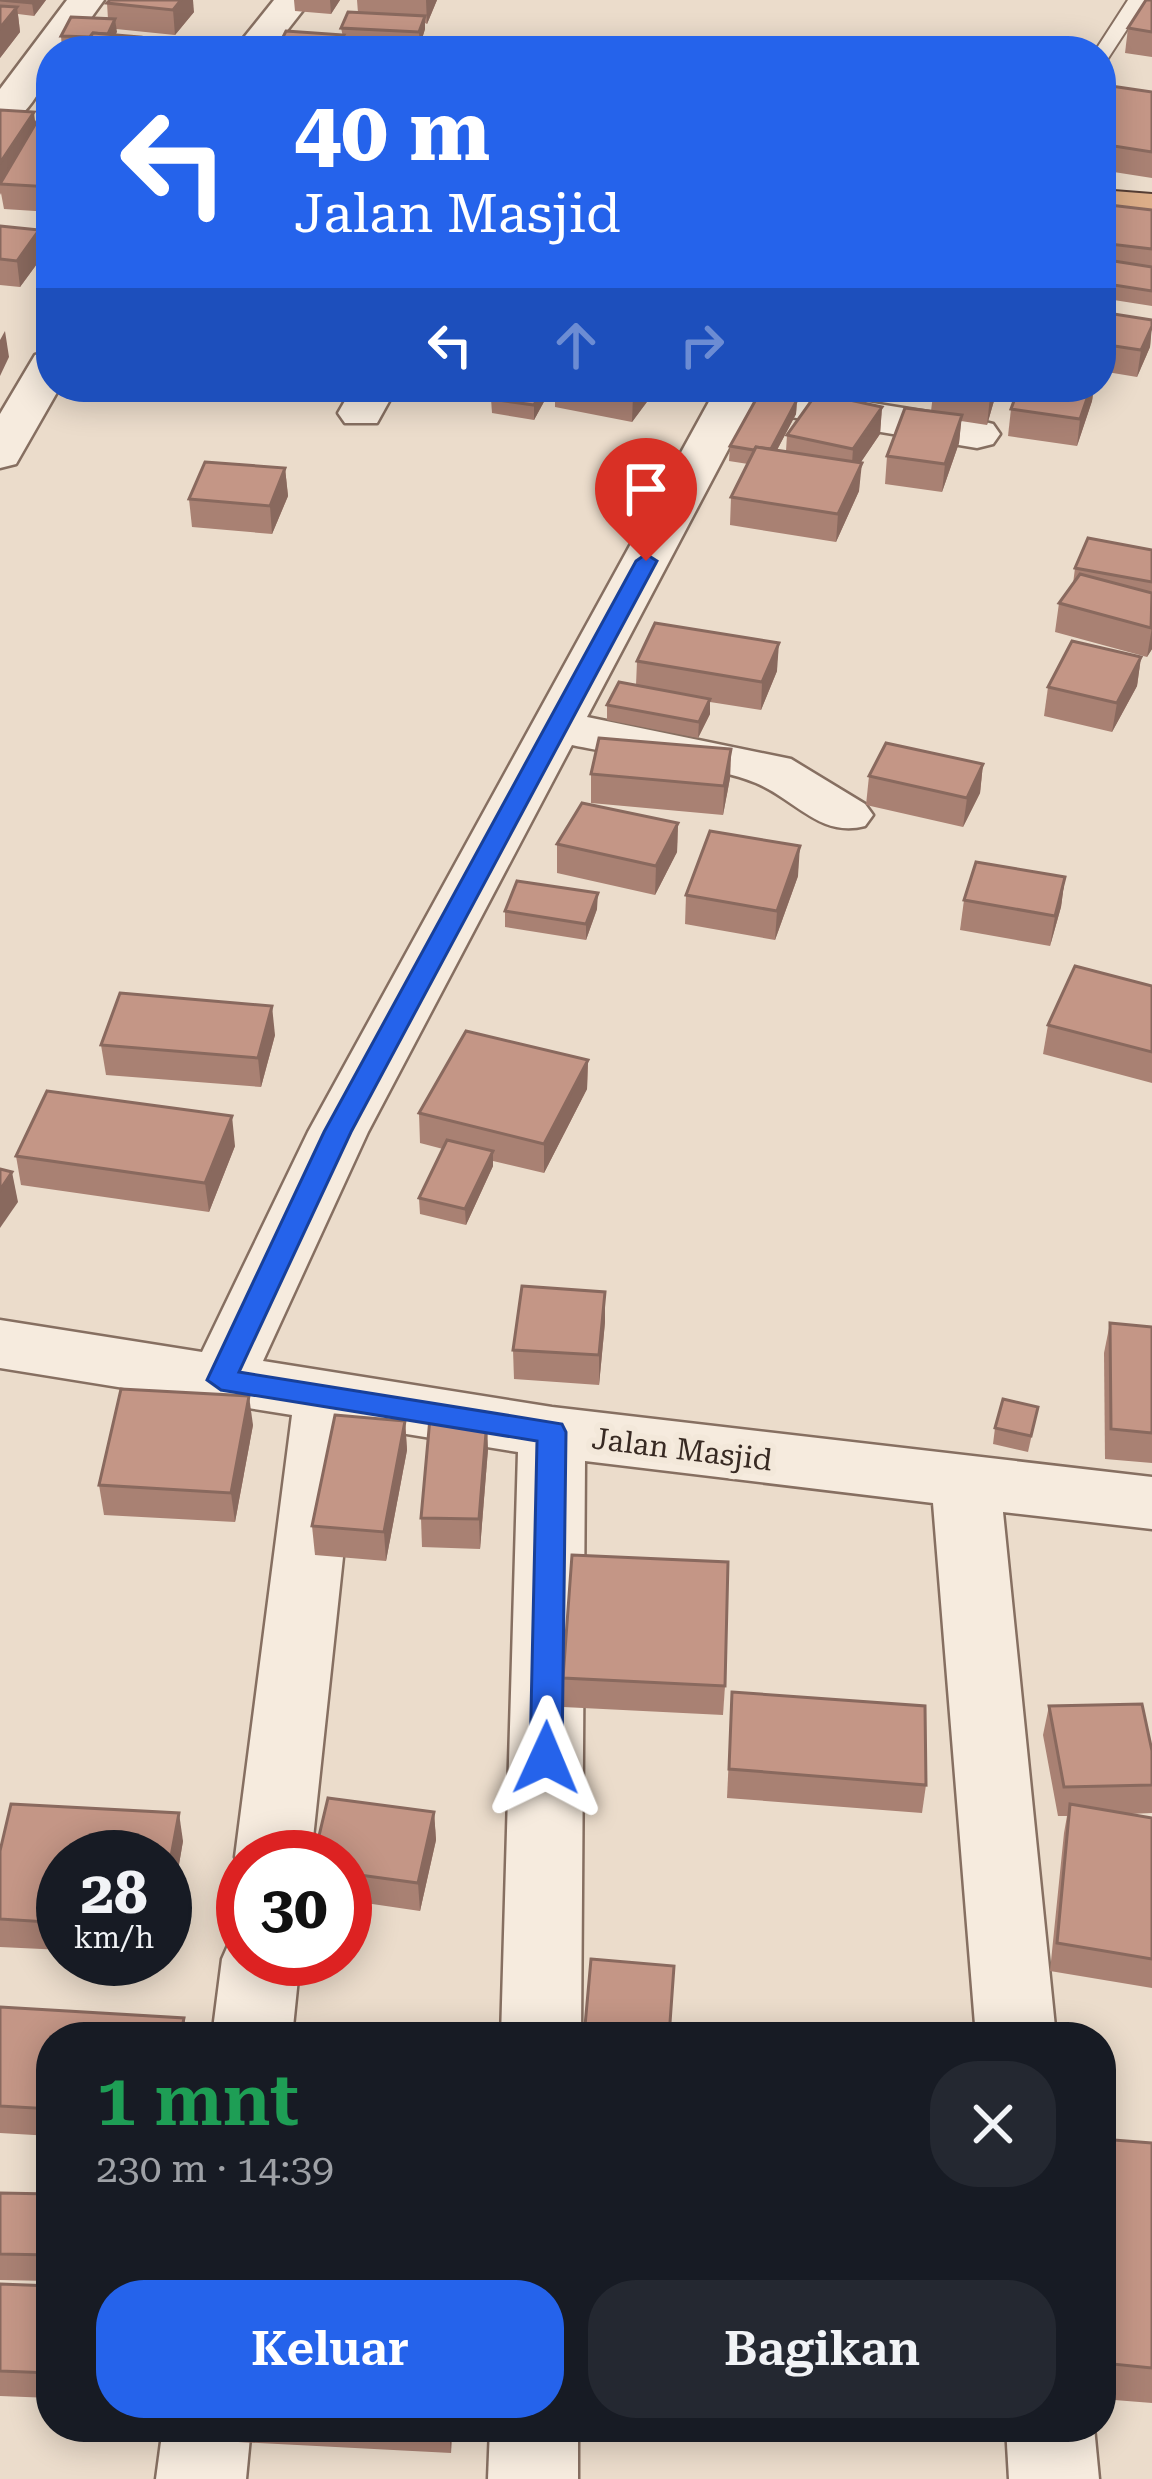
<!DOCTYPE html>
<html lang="id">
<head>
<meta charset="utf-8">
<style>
  :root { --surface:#171b24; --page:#242831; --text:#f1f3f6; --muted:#9ea1a6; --accent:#2563eb }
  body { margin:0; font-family:"Roboto Serif",serif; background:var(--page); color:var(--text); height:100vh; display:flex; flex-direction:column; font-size:45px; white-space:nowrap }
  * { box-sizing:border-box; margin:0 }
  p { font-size:39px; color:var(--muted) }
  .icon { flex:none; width:66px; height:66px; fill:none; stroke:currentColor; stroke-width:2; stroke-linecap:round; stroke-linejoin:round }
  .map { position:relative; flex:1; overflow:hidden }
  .side { position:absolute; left:36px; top:2022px; width:1080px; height:420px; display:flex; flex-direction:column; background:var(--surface); border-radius:48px; box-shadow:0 6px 30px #0003 }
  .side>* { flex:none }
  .top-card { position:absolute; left:36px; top:36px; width:1080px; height:366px; border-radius:48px; box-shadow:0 6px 30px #0003; background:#2563eb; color:#fff; overflow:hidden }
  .speed { position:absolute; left:36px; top:1830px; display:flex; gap:24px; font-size:60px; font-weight:700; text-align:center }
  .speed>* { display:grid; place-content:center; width:156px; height:156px; border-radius:50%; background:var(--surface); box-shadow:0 6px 30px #0003; line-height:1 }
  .speed small { font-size:30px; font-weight:400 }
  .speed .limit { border:18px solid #d22; background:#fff; color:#111 }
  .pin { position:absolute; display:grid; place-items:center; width:102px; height:102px; color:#fff; margin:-123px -51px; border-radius:50% 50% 50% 0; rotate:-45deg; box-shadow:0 0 12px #0007 }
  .pin .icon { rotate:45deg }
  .me { position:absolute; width:132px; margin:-66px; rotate:1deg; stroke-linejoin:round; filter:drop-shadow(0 0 9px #0008) }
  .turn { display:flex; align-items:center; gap:42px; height:252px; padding:0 60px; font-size:54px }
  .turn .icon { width:156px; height:156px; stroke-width:2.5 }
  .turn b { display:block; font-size:84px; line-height:102px }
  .lanes { display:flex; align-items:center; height:114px; padding:0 60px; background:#0003; justify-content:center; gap:60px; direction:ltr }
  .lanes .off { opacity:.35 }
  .round { display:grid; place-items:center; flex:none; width:126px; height:126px; border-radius:48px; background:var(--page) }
  .overview { display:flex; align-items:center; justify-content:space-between; height:204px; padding:0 60px }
  h1 { font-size:72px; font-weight:600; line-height:90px; color:#1e9e55 }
  .action { display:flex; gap:24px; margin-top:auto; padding:24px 60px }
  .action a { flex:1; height:138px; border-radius:48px; background:var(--accent); color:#fff; font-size:48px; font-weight:600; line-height:138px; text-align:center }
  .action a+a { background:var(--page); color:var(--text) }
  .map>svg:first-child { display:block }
</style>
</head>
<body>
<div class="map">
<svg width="1152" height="2479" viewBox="0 0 1152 2479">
  <rect width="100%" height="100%" fill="#ebdccb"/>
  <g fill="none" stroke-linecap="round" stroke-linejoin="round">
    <defs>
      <path id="service" d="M1128,0H1146L1107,60L1101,61V51H1095Z"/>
      <g id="minor">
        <path d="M67,0H104L67,51H51C51,78 28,120 0,127V89Z"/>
        <path d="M274,0H311L271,51H233Z"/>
        <path d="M51,351V387H60L16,464L0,468V414L35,355Z"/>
        <path d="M353,387H397L377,423H345L338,413Z"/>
        <path d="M717,387H774L977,420L993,424L1000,434L993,444L977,448L749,410L587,717L791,759L865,804L873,815L865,826C820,838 795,799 756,783C713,765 622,756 572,745L368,1132L263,1361L552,1407L1152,1477V1529L1003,1512L1056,2037H976L933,1503L585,1461L581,2037H501L518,1452L357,1426L311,1857H243V1874L235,1857L292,1415L0,1368V1320L202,1352L308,1132Z"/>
        <path d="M243,1931V1959H300L292,2037H212L222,1959L233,1934Z"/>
        <path d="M163,2427H251L246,2479H156Z"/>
        <path d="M490,2427H578V2479H488Z"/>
        <path d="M1006,2427H1094L1099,2479H1009Z"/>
      </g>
      <path id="trunk" d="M1101,190L1152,194V220L1101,216Z"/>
    </defs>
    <use href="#service" stroke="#866f61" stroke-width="4"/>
    <use href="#minor" stroke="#866f61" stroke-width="5"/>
    <use href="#trunk" stroke="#553e34" stroke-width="4"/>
    <use href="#service" fill="#f6ebde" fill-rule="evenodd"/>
    <use href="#minor" fill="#f6ebde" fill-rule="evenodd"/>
    <use href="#trunk" fill="#dcae88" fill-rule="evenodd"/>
  </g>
  <g fill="#a98173">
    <path d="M0,0H46L34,16L18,14L20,32L0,58Z"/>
    <path d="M294,0H340L331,14L295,11Z"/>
    <path d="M357,0H437L427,24L425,23V29L420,45L344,41L341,28L358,13Z"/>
    <path d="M1152,0V57L1125,53L1128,28Z"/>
    <path d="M107,3L194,12L175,35L116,29L115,35L140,37L142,51H79L62,49L61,36L108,19Z"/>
    <path d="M1152,92V178L1101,170V104Z"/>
    <path d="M0,110L35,123L51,116V212L4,209L1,193L0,195Z"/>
    <path d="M1101,204L1152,210V306L1101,298Z"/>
    <path d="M0,226L42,257L20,287L0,285Z"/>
    <path d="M1101,312L1152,320L1150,347L1137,377L1101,371Z"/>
    <path d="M552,387L534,420L492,413L491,399Z"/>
    <path d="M555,387H655V391L632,422L555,407Z"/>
    <path d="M805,387H876L873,395Z"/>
    <path d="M934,387H998L987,425L961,421L959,443L942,492L885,484L887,456L931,411Z"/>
    <path d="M1019,387H1094L1092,401L1077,446L1008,436L1011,409Z"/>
    <path d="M797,400L796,414L777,450L786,451L787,435L882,407L880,434L860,463L859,491L836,542L730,525L731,497L748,464L729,461L730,446Z"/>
    <path d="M285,468L288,496L272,534L192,527L189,499Z"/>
    <path d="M1152,550V649L1147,657L1055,632L1059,603L1073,584L1075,568Z"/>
    <path d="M1141,657L1137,686L1112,732L1044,716L1048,687Z"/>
    <path d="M637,661L777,671L761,710L710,702V714L698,738L607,720V705L636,685Z"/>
    <path d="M731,749L730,778L723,815L591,803V774Z"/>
    <path d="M983,764L980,793L963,827L866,805L869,776Z"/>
    <path d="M678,823L677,852L655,895L557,873V844Z"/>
    <path d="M798,876L775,940L685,924L686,895Z"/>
    <path d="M1065,877L1061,907L1050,946L960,930L964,900Z"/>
    <path d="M597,909L586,940L505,927V911Z"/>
    <path d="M1152,986V1083L1043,1054L1048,1025Z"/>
    <path d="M275,1035L261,1087L106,1075L101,1045Z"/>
    <path d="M588,1060L587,1089L544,1173L493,1161V1166L466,1225L420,1214L419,1198L443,1149L420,1143L419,1113Z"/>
    <path d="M235,1146L209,1212L21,1185L16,1156Z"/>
    <path d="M605,1322L599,1385L514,1379L513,1350Z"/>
    <path d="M1110,1323L1152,1327V1463L1105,1459L1104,1353Z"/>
    <path d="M1038,1407L1028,1452L993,1444L995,1428Z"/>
    <path d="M405,1421L407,1450L386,1561L315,1555L312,1526Z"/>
    <path d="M253,1425L235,1522L104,1515L99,1485Z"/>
    <path d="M488,1449L480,1549L422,1547L421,1518Z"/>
    <path d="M563,1678L725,1686L723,1715L563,1707Z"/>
    <path d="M732,1692L926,1785L922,1813L727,1798Z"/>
    <path d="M1049,1706L1152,1751V1813L1128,1814L1152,1818V1988L1050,1971L1064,1833L1067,1816H1058L1043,1735Z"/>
    <path d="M434,1812L436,1840L420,1911L345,1900V1857Z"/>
    <path d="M183,1841L165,1946V1857H63V1950L0,1947V1851Z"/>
    <path d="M0,2007L184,2018L187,2037H51V2136L0,2133Z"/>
    <path d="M1101,2139L1152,2143V2403L1102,2399Z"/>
    <path d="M0,2193L51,2194V2281L0,2280Z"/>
    <path d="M0,2284L51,2286V2398L0,2396Z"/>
    <path d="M235,2427H452L451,2453L238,2442Z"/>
  </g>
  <g fill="#89695e">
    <path d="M34,0H46L34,16L32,3Z"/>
    <path d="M181,0H193L194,12L175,35L173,10Z"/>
    <path d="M330,0H340L331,14Z"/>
    <path d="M426,0H437L427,24Z"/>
    <path d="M17,7L20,32L0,58V28Z"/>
    <path d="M425,16V29L420,45L419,32Z"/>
    <path d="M115,19L117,32L107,51L106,38Z"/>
    <path d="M344,35V51H336Z"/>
    <path d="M140,37L142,51H130Z"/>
    <path d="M34,112L37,138L0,184V163Z"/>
    <path d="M39,230L42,257L20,287L17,261Z"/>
    <path d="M1152,326L1150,347L1137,377L1141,350Z"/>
    <path d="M5,331L9,357L0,376V340Z"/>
    <path d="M544,387H552L534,420V405Z"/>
    <path d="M638,387H655V391L632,422L633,395Z"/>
    <path d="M993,387H998L987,425L990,397Z"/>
    <path d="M1091,387H1094L1092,401L1077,446L1080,419Z"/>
    <path d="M797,400L796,414L768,467L769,453Z"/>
    <path d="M882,407L880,434L851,477L853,449Z"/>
    <path d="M962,415L959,443L942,492L945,464Z"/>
    <path d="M862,463L859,491L836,542L838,514Z"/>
    <path d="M285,468L288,496L272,534L270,506Z"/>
    <path d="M1152,627V649L1147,657Z"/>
    <path d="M779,643L777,671L761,710L762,682Z"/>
    <path d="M1141,657L1137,686L1112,732L1117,703Z"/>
    <path d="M710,699V714L698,738L699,722Z"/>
    <path d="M731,749L730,778L723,815L724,786Z"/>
    <path d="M983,764L980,793L963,827L967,798Z"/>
    <path d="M678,823L677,852L655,895L656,866Z"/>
    <path d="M800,846L798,876L775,940L777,911Z"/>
    <path d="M1065,877L1061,907L1050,946L1055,916Z"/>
    <path d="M598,893L597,909L586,940V924Z"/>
    <path d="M272,1006L275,1035L261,1087L258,1058Z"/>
    <path d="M588,1060L587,1089L544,1173V1144Z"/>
    <path d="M232,1116L235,1146L209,1212L205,1183Z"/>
    <path d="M493,1151V1166L466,1225L465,1209Z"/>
    <path d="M12,1172L18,1202L0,1228V1190Z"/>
    <path d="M605,1292V1322L599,1385V1355Z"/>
    <path d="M249,1396L253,1425L235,1522L231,1493Z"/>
    <path d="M487,1420L488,1449L480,1549L479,1519Z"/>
    <path d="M405,1421L407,1450L386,1561L384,1532Z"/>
    <path d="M434,1812L436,1840L420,1911L418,1883Z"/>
    <path d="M179,1813L183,1841L165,1946V1889Z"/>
    <path d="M184,2018L187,2037H180Z"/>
    <path d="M449,2427H452L451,2453Z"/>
  </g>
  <g fill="#c49686" stroke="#89695e" stroke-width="3">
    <path d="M0,0H34L32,3Z"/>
    <path d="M110,0H181L173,10L107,3Z"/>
    <path d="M1146,0H1152V32L1128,28Z"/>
    <path d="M0,6L17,7L0,28Z"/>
    <path d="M348,12L425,16L419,32L341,28Z"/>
    <path d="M71,17L115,19L108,34L93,33L90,37L61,36Z"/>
    <path d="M286,31L344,35L336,51H276Z"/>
    <path d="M93,33L140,37L130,51H79Z"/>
    <path d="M755,41L794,45L791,51H750Z"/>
    <path d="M161,45L197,48L195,51H157Z"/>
    <path d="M1111,86L1152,92V152L1101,144V104Z"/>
    <path d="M0,110L34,112L0,163Z"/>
    <path d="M40,116H51V187L0,184Z"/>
    <path d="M1101,204L1152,210V249L1101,243Z"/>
    <path d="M0,226L39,230L17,261L0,259Z"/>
    <path d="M1101,259L1152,267V291L1101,283Z"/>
    <path d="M1101,312L1152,320V326L1141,350L1101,344Z"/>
    <path d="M498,387H544L534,405L491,399Z"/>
    <path d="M592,387H638L633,395Z"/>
    <path d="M934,387H993L990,397L933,390Z"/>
    <path d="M1019,387H1091L1080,419L1011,409Z"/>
    <path d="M817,393L882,407L853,449L787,435Z"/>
    <path d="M759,394L797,400L771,449L756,447L754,450L730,446Z"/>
    <path d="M905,408L962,415L945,464L887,456Z"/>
    <path d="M756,447L862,463L838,514L731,497Z"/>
    <path d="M205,462L285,468L270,506L189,499Z"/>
    <path d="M1088,538L1152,550V582L1075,568Z"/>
    <path d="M1080,574L1152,593L1151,628L1059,603Z"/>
    <path d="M655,623L779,643L762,682L637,661Z"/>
    <path d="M1072,641L1141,657L1117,703L1048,687Z"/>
    <path d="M619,682L710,699L699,722L607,705Z"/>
    <path d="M599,738L731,749L724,786L591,774Z"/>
    <path d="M886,743L983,764L967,798L869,776Z"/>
    <path d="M582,803L678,823L656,866L557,844Z"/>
    <path d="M710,831L800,846L777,911L686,895Z"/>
    <path d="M976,862L1065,877L1055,916L964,900Z"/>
    <path d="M517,881L598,893L586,924L505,911Z"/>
    <path d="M1075,966L1152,986V1052L1048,1025Z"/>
    <path d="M120,993L272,1006L258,1058L101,1045Z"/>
    <path d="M466,1031L588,1060L544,1144L419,1113Z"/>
    <path d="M47,1091L232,1116L205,1183L16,1156Z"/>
    <path d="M447,1140L493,1151L465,1209L419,1198Z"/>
    <path d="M0,1169L12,1172L0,1190Z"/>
    <path d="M522,1286L605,1292L599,1355L513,1350Z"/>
    <path d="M1110,1323L1152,1327V1433L1111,1429Z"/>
    <path d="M121,1389L249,1396L231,1493L99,1485Z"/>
    <path d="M1003,1399L1038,1407L1031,1436L995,1428Z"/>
    <path d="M335,1415L405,1421L384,1532L312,1526Z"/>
    <path d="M430,1418L487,1420L479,1519L421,1518Z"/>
    <path d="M572,1555L728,1562L725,1686L563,1678Z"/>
    <path d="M732,1692L925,1706L926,1785L729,1769Z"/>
    <path d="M1142,1704L1152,1751V1785L1064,1787L1049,1706Z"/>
    <path d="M328,1798L434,1812L418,1883L345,1873V1857H314Z"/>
    <path d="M11,1804L179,1813L165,1889V1857H63V1923L0,1919V1851Z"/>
    <path d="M1070,1804L1152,1818V1959L1057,1943Z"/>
    <path d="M591,1959L674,1966L669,2037H584Z"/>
    <path d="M0,2007L184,2018L180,2037H51V2109L0,2106Z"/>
    <path d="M1101,2139L1152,2143V2368L1112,2364L1101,2174Z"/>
    <path d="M0,2193L51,2194V2255L0,2254Z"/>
    <path d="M0,2284L51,2286V2373L0,2371Z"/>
  </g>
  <path fill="#2563eb" stroke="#184099" stroke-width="3" d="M646,554L657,561L351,1132L239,1372L562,1424L566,1432L562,1758L557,1767H534L530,1758L537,1441L221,1390L207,1380L324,1132L636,561Z"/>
  <g text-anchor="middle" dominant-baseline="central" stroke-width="12" stroke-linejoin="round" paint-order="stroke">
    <g font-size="30" fill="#382a23" stroke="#f3e8da">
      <text transform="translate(682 1449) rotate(7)">Jalan Masjid</text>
    </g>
  </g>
</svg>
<div class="speed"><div>28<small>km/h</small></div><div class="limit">30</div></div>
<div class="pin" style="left:646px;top:561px;background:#d93025"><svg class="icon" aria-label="arrive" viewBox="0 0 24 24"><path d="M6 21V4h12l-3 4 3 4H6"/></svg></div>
<svg class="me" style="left:546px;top:1758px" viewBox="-20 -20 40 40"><path d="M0-17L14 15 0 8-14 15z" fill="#2563eb" stroke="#fff" stroke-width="4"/></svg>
<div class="top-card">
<div class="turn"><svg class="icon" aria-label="left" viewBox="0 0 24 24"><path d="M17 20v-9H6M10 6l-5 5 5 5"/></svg><div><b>40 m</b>Jalan Masjid</div></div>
<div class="lanes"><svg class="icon" aria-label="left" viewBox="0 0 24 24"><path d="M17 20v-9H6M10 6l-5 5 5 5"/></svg><svg class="icon off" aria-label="ahead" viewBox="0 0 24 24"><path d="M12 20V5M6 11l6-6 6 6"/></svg><svg class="icon off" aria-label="right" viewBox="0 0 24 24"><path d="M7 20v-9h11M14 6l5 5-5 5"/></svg></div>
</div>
<section class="side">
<div class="overview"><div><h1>1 mnt</h1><p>230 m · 14:39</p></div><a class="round"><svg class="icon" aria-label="close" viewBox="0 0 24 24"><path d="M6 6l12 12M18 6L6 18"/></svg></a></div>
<div class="action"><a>Keluar</a><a>Bagikan</a></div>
</section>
</div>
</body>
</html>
